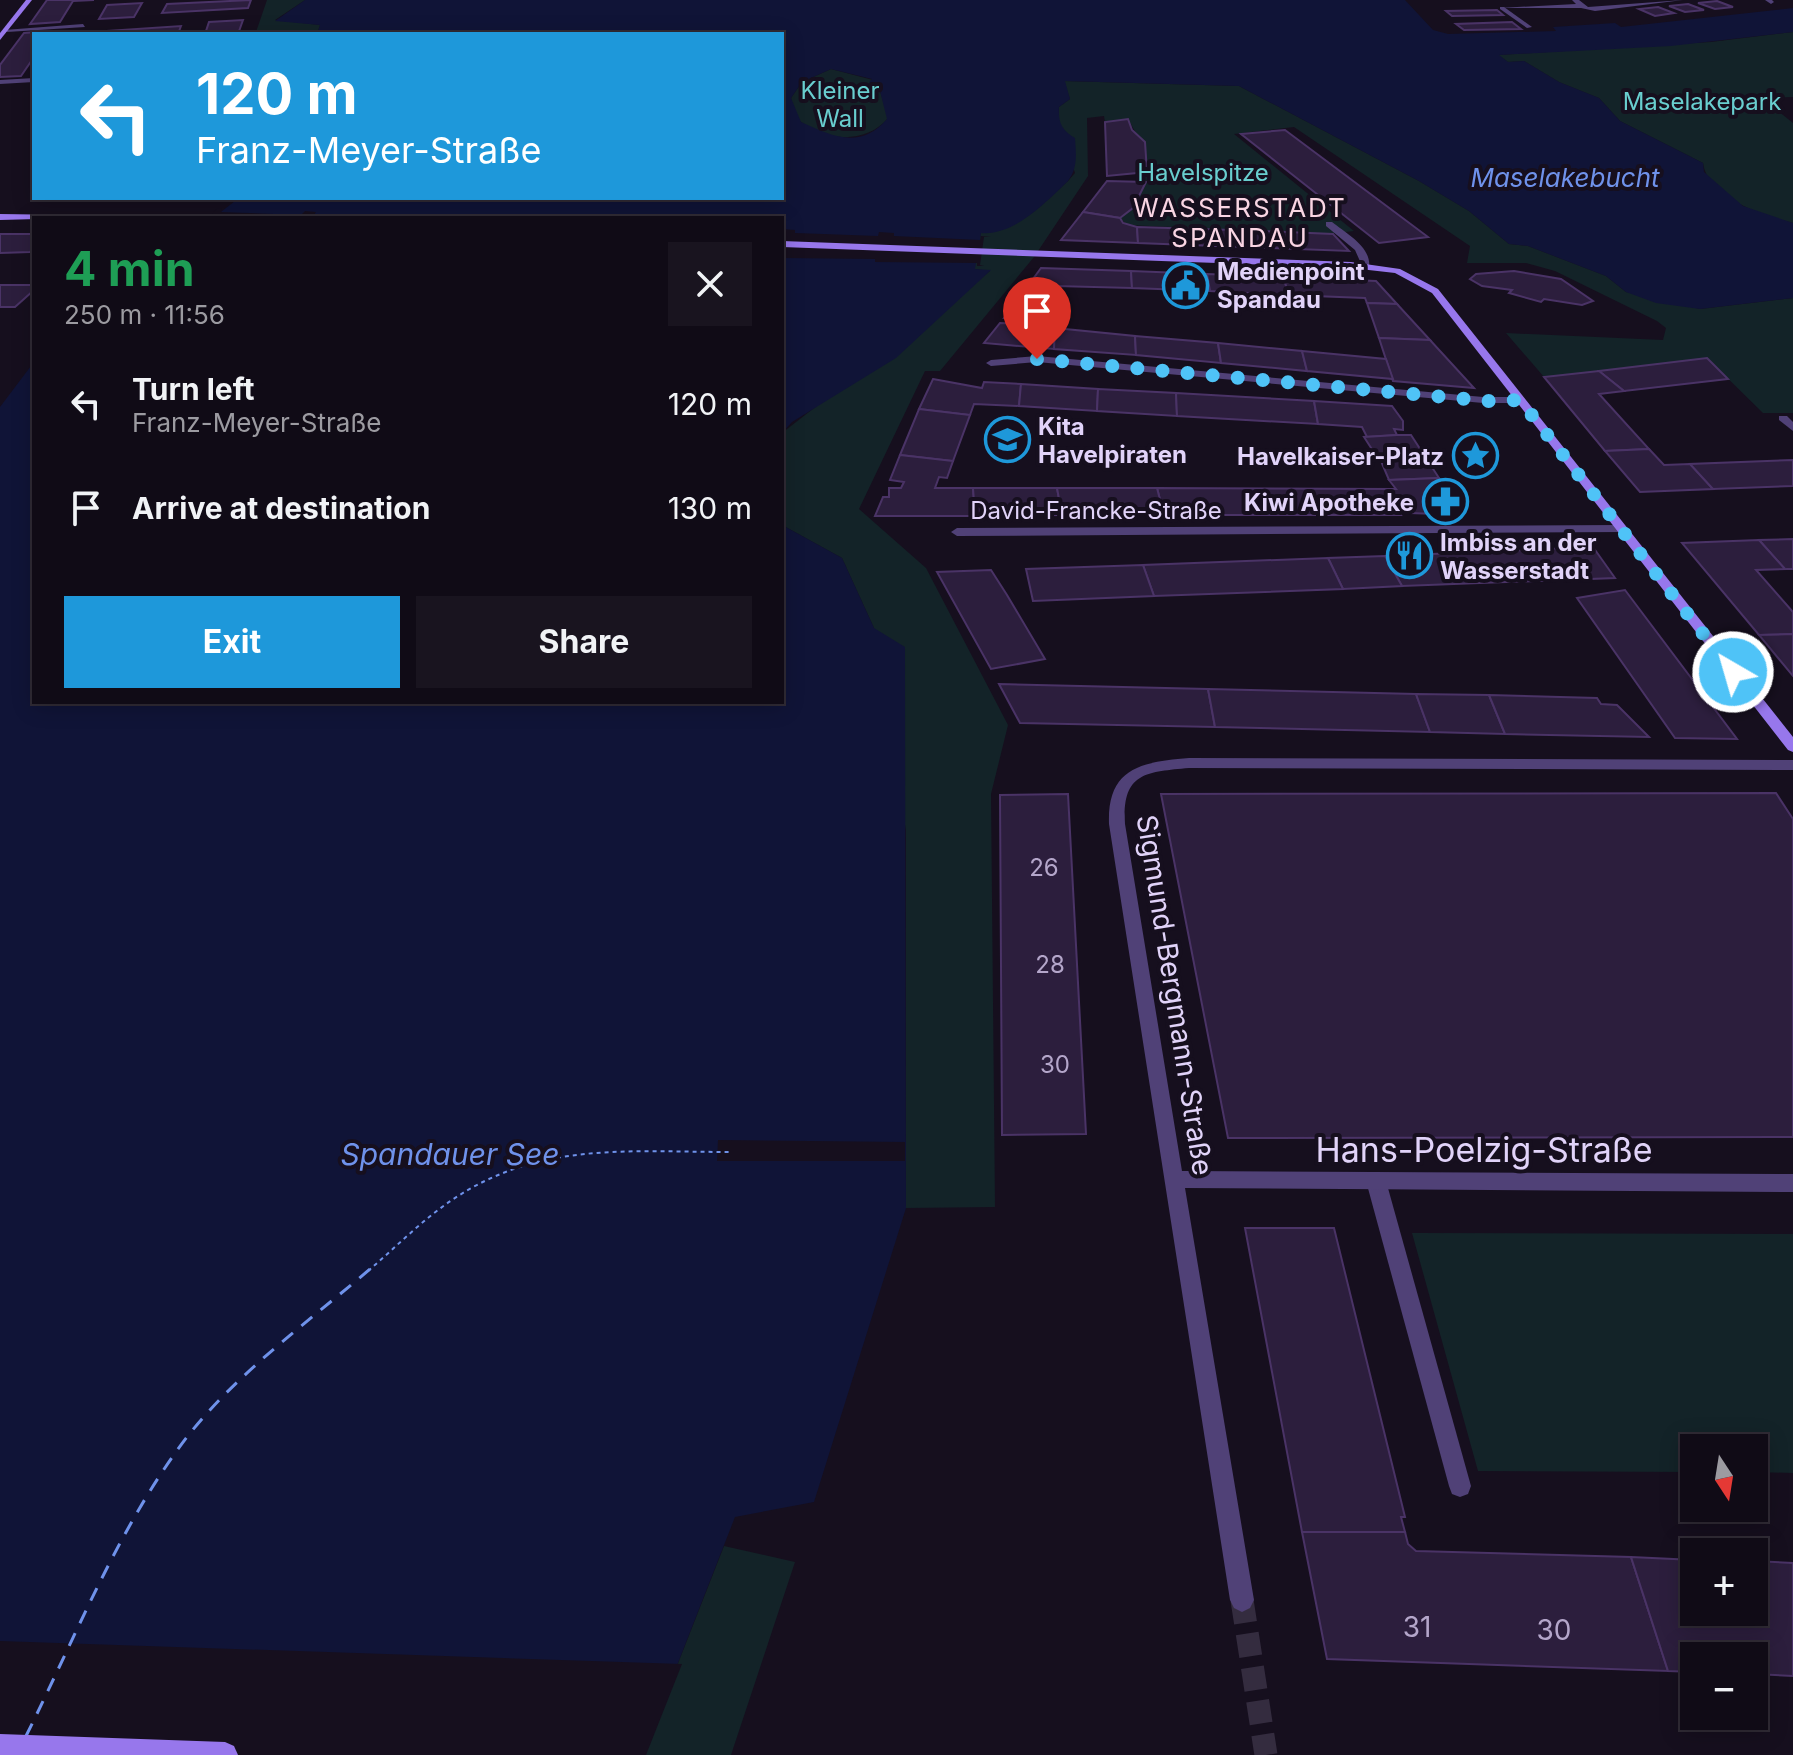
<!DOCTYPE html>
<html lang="en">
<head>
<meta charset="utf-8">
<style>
  :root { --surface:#100b16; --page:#19141f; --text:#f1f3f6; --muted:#9c9ba1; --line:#302b35; --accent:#1e98da }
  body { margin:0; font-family:Inter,sans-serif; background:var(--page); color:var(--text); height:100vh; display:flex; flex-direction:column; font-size:30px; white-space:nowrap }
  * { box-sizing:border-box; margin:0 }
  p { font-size:26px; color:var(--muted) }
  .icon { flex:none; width:44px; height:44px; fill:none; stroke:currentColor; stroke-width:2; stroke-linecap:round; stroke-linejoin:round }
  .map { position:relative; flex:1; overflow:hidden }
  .sheet { position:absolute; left:32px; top:216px; width:752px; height:488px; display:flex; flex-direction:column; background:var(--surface); border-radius:0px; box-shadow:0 4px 20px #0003,0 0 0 2px var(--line) }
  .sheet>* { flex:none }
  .top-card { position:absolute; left:32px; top:32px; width:752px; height:168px; border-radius:0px; box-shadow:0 4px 20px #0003,0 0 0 2px var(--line); background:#1e98da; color:#fff; overflow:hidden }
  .needle { width:52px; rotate:168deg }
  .controls { position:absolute; left:1680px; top:1434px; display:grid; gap:16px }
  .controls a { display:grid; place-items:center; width:88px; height:88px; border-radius:0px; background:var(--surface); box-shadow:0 4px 20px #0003,0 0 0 2px var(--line); font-size:40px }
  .pin { position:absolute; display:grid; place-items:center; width:68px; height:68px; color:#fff; margin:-82px -34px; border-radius:50% 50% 50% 0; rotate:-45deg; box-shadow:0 0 8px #0007 }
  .pin .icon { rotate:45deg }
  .me { position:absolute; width:88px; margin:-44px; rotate:322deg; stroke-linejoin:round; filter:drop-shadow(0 0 6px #0008) }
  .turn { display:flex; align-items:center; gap:28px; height:168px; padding:0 32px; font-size:36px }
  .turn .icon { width:104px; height:104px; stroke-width:2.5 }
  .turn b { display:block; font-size:56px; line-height:68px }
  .round { display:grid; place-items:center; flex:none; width:84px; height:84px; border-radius:0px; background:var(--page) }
  .overview { display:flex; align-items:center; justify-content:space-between; height:136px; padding:0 32px }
  h1 { font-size:48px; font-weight:700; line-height:60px; color:#1e9e55 }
  .cta { display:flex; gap:16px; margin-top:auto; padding:16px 32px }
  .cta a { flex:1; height:92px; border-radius:0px; background:var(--accent); color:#fff; font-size:32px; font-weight:700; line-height:92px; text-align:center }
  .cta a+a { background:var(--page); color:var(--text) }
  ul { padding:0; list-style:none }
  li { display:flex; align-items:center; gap:24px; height:104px; padding:0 32px }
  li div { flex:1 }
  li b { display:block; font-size:30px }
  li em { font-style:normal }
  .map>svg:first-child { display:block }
</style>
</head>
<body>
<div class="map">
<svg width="1793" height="1755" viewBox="0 0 1793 1755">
  <rect width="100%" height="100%" fill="#160f1e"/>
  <g fill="#132328">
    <path d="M267,0H305L275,20L320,25L317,34L256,32Z"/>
    <path d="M1793,32V97L1762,98L1793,123V223C1763,215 1708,199 1703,163L1620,121L1599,98L1559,82L1524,61L1508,62L1498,55L1711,42Z"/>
    <path d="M831,69L873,80L870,82L880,91L888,118C866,145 823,141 800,121C794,116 793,105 791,98L802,82Z"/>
    <path d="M1064,81L1239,86L1419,181L1469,211L1509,244L1528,246L1606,276L1626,292L1700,309L1793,298V413H1763L1707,358L1544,377L1506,333L1663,340L1666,328L1657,321L1555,271L1526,263H1467L1470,246L1294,127L1234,134L1354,231L1329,234L1127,225L1120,218C1146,198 1147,172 1145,142H1141L1128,119L1105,122L1104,116L1087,118L1088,176L1034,257L940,371H925L859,509L926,568L1008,725L991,794L995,1207L906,1208V831L874,628L842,558L782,525V433L990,271L974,269L981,233C1016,233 1043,204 1068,181L1075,173L1058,120L1059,107L1070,99Z"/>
    <path d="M1412,1233L1793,1234V1473L1754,1472V1448H1694V1472L1478,1471Z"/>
    <path d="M724,1546L795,1562L731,1755H642Z"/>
  </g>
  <g fill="#101437" fill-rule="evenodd">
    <path d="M305,0H1405L1433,30L1448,34L1556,31L1553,27L1615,23L1621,27L1793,8V32L1671,46L1499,55L1508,62L1524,61L1559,82L1599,98L1620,121L1703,163L1704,172L1743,206L1793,223V298L1700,309L1656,303L1626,292L1606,276L1528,246L1509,244L1469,211L1419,181L1239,86L1065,81L1070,99L1059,107C1058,123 1062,130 1075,138C1076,154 1078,168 1068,181C1045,203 1014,236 981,233L975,269L991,270L896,358L792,422L782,433V218H213L239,198H782V34H317L320,25L275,21ZM831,69L872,79L869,82L880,91L887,119C860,151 830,135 801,122L791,98L802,82Z"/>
    <path d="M34,362V702H782V525L842,558L874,628L905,647L906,1208L814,1502L735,1517L642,1755H0V407Z"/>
  </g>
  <g fill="#160f1e">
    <path d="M217,208L222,209L221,212L301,215L305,211L316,212L314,215L392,218H209Z"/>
    <path d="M782,229L795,230V233L878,236L879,232L894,233V236L980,240L981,236L991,237H984L980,265L984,266H977V263L875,262V259L782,258Z"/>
    <path d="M718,1140L905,1142V1161H717Z"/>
    <path d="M0,1641L682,1664L646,1755H0Z"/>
  </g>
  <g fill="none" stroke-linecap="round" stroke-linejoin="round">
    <path stroke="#6f92eb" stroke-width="2" stroke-dasharray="4 4" stroke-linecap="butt" d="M368,1271C395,1248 422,1220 452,1200C539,1141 630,1152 730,1152"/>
    <path stroke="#6f92eb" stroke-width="3" stroke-dasharray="14 11" stroke-linecap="butt" d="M26,1736C76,1636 119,1526 187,1437C237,1373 308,1322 370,1269"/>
  </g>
  <g fill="#2c1e3d" stroke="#4a3366" stroke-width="2">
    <path d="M47,0H94L73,1L60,22L30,24Z"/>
    <path d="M251,0L248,8L162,13L167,4Z"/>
    <path d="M1717,1L1733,7L1715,9L1698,3Z"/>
    <path d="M142,3L134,17L99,19L107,5Z"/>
    <path d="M1688,4L1704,10L1685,12L1669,6Z"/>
    <path d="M1658,7L1674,13L1655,16L1639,9Z"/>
    <path d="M1497,10L1503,15L1452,16L1446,11Z"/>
    <path d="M243,20L238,34H205L209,22Z"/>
    <path d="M1512,22L1521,29L1464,30L1456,24Z"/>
    <path d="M181,26L178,34H91L92,32Z"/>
    <path d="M51,31L34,34V57L21,76L0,77V65L24,33Z"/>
    <path d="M820,88L845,89H853L851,94L819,93Z"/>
    <path d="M1128,119L1132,130L1145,142L1147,172L1107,176L1105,122Z"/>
    <path d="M1285,130L1428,237L1379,243L1241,134Z"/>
    <path d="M1107,181L1146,182L1133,208L1120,218L1083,212Z"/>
    <path d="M1083,212L1120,218L1123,223L1137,227L1138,243L1061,240Z"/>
    <path d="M1137,227L1263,231L1267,248L1138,243Z"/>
    <path d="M1263,231L1333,234L1349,251L1267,248Z"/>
    <path d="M0,234H34V248L30,252L0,253Z"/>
    <path d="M1041,268L1131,271L1132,288L1056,286V291L1025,290Z"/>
    <path d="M1131,271L1207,274L1210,291L1132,288Z"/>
    <path d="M1514,271L1561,279L1593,301L1582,305L1544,299L1541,302L1509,293L1512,290L1482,286L1470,279L1476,274Z"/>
    <path d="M1207,274L1284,277L1288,295L1210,291Z"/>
    <path d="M1284,277L1376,281L1397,304L1367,303L1365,298L1288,295Z"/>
    <path d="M0,285H34V290L15,307H0Z"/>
    <path d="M1021,294L1056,296L1055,320L1004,318Z"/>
    <path d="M1367,303L1397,304L1430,340L1379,338Z"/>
    <path d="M1000,323L1055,325L1054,349L984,343Z"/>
    <path d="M1055,328L1135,336L1136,355L1054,349Z"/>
    <path d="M1135,336L1218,343L1221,363L1136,355Z"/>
    <path d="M1379,338L1430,340L1474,388L1393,381Z"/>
    <path d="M1218,343L1302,351L1307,371L1221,363Z"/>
    <path d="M1302,351L1386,359L1393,379L1307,371Z"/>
    <path d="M1707,358L1728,379L1624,391L1599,371Z"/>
    <path d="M1599,371L1624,391L1599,394L1649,449L1605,451L1544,377Z"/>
    <path d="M933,379L982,388L984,382L1021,384L1019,406L974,404L970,415L919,409Z"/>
    <path d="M1021,384L1098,389L1097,411L1019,406Z"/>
    <path d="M1098,389L1176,393L1177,416L1097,411Z"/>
    <path d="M1176,393L1314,401L1318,424L1177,416Z"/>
    <path d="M1314,401L1392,406L1403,421V430L1394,429L1397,435L1367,437L1362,427L1318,424Z"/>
    <path d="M919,409L970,415L953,461L900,455Z"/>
    <path d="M1397,435H1411L1439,478L1389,480L1378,454H1375L1364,437Z"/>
    <path d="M1649,449L1664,465L1690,464L1713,489L1640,492L1605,451Z"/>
    <path d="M900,455L953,461L947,478L939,477L935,488H973L975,516H875L883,497H889V488H901L904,482L890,480Z"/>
    <path d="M1793,460V486L1713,489L1690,464Z"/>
    <path d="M1439,478L1462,515L1410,513L1407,507H1397L1401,515H1164L1157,488L1396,489L1389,480Z"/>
    <path d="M973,488H1057L1062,515L975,516Z"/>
    <path d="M1057,488H1157L1164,515H1062Z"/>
    <path d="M1793,539V569H1785L1759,540Z"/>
    <path d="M1759,540L1785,569L1756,570L1793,612V634L1759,635L1682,543Z"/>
    <path d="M1593,547L1615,578L1402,586L1385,556Z"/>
    <path d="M1385,556L1402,586L1343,589L1328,558Z"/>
    <path d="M1328,558L1343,589L1154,596L1143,565Z"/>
    <path d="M1143,565L1154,596L1033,601L1026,569Z"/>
    <path d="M991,570L1007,595L1045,659L991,669L937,572Z"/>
    <path d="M1625,590L1737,739L1675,738L1577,598Z"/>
    <path d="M1793,634V676L1759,635Z"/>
    <path d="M999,684L1208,689L1215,727L1020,723Z"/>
    <path d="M1208,689L1416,694L1430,732L1215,727Z"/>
    <path d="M1416,694L1489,695L1505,734L1430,732Z"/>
    <path d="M1489,695L1597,698L1601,704L1617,705L1649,737L1505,734Z"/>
    <path d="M1776,793L1793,819V1137L1228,1138L1161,794Z"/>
    <path d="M1068,794L1086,1134L1002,1135L1000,795Z"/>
    <path d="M1245,1228H1334L1405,1517H1401L1405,1532H1302Z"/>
    <path d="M1302,1532H1405L1408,1544L1416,1551L1631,1557L1668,1671L1327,1659Z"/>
    <path d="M1631,1557L1694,1560V1612H1754V1561L1793,1563V1676L1754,1674V1656H1694V1672L1668,1671Z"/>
  </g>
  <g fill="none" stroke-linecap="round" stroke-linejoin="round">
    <path stroke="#342c3f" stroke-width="23" stroke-dasharray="23 11" stroke-linecap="butt" d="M1242,1600L1266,1755"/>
    <g fill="#504177" fill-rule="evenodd">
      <path d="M1500,7H1504L1532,27L1527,28L1500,9Z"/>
      <path d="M83,24L85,27L7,32L4,30Z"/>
      <path d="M34,78V82L0,84V80Z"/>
      <path d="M1326,222H1332C1347,234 1372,247 1369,268H1363L1355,250L1326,226Z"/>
      <path d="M1779,416H1787L1793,422V431L1779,420Z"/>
      <path d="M1376,1172L1383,1175L1386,1181L1471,1486L1468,1494L1460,1497L1452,1494L1449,1486L1366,1181L1369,1175Z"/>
    </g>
    <g fill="#504177" fill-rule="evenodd">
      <path d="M1572,0H1579L1588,7L1683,0L1595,11L1581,8H1499L1576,4Z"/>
      <path d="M1765,0H1772L1774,2L1771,4Z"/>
      <path d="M1037,356L1483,397H1520L1525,400L1520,403H1483L1037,362L991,366L986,363L991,360Z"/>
      <path d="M1620,525L1626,529L1624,532L957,536L951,532L957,528Z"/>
      <path d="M1189,758L1793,760V770L1189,768C1145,772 1122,773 1125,824L1182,1171L1793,1174V1192L1185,1188L1254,1600L1250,1608L1242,1612L1234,1608L1230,1600L1109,824C1107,768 1141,762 1189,758Z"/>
    </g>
    <g fill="#9777ec" fill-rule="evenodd">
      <path d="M26,0H32L0,40V33Z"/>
      <path d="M0,214L70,215L74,218L0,220Z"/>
      <path d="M782,241L1351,262L1400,269L1438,289L1793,737V752L1788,750L1432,293L1395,273L1351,268L782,247Z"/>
      <path d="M0,1734L225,1742L234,1746L238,1755H0Z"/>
    </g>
  </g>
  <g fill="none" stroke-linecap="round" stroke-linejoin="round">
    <path stroke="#4fc3f7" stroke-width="14" stroke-dasharray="0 25.2" d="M1037,359L1488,401L1520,400L1733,672"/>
  </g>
  <defs>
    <symbol id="civic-ring" viewBox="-11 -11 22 22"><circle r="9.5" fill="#160f1e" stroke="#1e98da" stroke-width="1.5"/><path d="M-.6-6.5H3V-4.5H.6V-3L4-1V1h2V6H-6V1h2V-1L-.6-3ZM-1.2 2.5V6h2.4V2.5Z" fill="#1e98da"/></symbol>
    <symbol id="school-ring" viewBox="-11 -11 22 22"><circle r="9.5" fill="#160f1e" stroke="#1e98da" stroke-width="1.5"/><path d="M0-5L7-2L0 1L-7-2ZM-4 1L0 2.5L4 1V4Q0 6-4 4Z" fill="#1e98da"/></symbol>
    <symbol id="sight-ring" viewBox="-11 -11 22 22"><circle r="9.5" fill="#160f1e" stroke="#1e98da" stroke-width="1.5"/><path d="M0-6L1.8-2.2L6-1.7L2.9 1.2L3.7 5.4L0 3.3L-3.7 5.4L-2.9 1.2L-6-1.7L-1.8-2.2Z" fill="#1e98da"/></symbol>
    <symbol id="pharmacy-ring" viewBox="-11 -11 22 22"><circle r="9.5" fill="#160f1e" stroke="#1e98da" stroke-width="1.5"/><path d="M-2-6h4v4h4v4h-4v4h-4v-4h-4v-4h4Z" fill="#1e98da"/></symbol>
    <symbol id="restaurant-ring" viewBox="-11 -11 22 22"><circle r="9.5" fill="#160f1e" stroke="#1e98da" stroke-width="1.5"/><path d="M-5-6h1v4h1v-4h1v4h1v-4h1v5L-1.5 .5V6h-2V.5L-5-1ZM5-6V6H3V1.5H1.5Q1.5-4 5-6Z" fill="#1e98da"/></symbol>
  </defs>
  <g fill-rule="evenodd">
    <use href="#civic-ring" x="1160" y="260" width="51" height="51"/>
    <use href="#school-ring" x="982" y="414" width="51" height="51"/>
    <use href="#sight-ring" x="1450" y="430" width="51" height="51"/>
    <use href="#pharmacy-ring" x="1420" y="476" width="51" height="51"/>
    <use href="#restaurant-ring" x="1384" y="530" width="51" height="51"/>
  </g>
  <g text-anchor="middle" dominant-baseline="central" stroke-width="8" stroke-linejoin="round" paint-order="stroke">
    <g font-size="24" fill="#69cecf" stroke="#160f1e">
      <text x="840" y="90">Kleiner<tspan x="840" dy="28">Wall</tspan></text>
      <text x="1702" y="101">Maselakepark</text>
      <text x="1203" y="172">Havelspitze</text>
    </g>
    <g font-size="24" font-weight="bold" fill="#e1d3f9" stroke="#160f1e" text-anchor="start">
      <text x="1217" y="271">Medienpoint<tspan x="1217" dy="28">Spandau</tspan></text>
      <text x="1038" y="426">Kita<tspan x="1038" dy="28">Havelpiraten</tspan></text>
      <text x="1444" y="456" text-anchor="end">Havelkaiser-Platz</text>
      <text x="1414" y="502" text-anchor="end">Kiwi Apotheke</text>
      <text x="1440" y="542">Imbiss an der<tspan x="1440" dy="28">Wasserstadt</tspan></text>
    </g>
    <g font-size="24" fill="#e1d3f9" stroke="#160f1e">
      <text x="1096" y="510">David-Francke-Straße</text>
    </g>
    <g font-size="24" fill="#b4a6ca">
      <text x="1044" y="867">26</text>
      <text x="1050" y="964">28</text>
      <text x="1055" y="1064">30</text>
    </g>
    <g font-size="26" font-style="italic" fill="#6f92eb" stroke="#160f1e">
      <text x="1565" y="177">Maselakebucht</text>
    </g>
    <g font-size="26" letter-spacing="2" fill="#f9d5e3" stroke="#160f1e">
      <text x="1240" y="207">WASSERSTADT<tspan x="1240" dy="30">SPANDAU</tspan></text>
    </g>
    <g font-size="28" fill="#e1d3f9" stroke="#160f1e">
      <text transform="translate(1175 995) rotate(81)">Sigmund-Bergmann-Straße</text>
    </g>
    <g font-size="28" fill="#b4a6ca">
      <text x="1417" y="1627">31</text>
      <text x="1554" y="1630">30</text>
    </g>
    <g font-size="30" font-style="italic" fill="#6f92eb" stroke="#160f1e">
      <text x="450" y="1154">Spandauer See</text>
    </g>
    <g font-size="34" fill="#e1d3f9" stroke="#160f1e">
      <text x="1484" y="1149">Hans-Poelzig-Straße</text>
    </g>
  </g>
</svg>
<div class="controls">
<a><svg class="needle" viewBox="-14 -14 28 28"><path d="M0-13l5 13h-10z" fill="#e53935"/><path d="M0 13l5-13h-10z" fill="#9c9ba1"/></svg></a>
<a>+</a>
<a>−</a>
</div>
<div class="pin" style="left:1037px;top:359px;background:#d93025"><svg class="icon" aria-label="arrive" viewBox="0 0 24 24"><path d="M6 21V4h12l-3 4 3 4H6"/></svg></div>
<svg class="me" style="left:1733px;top:672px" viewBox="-20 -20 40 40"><circle r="17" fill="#4fc3f7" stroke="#fff" stroke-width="3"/><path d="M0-11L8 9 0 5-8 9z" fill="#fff"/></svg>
<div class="top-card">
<div class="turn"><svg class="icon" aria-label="left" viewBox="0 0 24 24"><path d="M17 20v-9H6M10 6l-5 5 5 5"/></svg><div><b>120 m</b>Franz-Meyer-Straße</div></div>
</div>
<section class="sheet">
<div class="overview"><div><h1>4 min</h1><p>250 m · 11:56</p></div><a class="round"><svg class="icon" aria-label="close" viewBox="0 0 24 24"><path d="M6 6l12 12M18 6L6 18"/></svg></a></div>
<ul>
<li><svg class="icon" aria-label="left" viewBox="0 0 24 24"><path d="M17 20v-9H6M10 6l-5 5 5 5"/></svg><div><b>Turn left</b><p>Franz-Meyer-Straße</p></div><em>120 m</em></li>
<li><svg class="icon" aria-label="arrive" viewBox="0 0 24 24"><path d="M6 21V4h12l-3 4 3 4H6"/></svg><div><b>Arrive at destination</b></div><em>130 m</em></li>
</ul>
<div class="cta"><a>Exit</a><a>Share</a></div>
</section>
</div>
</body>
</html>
